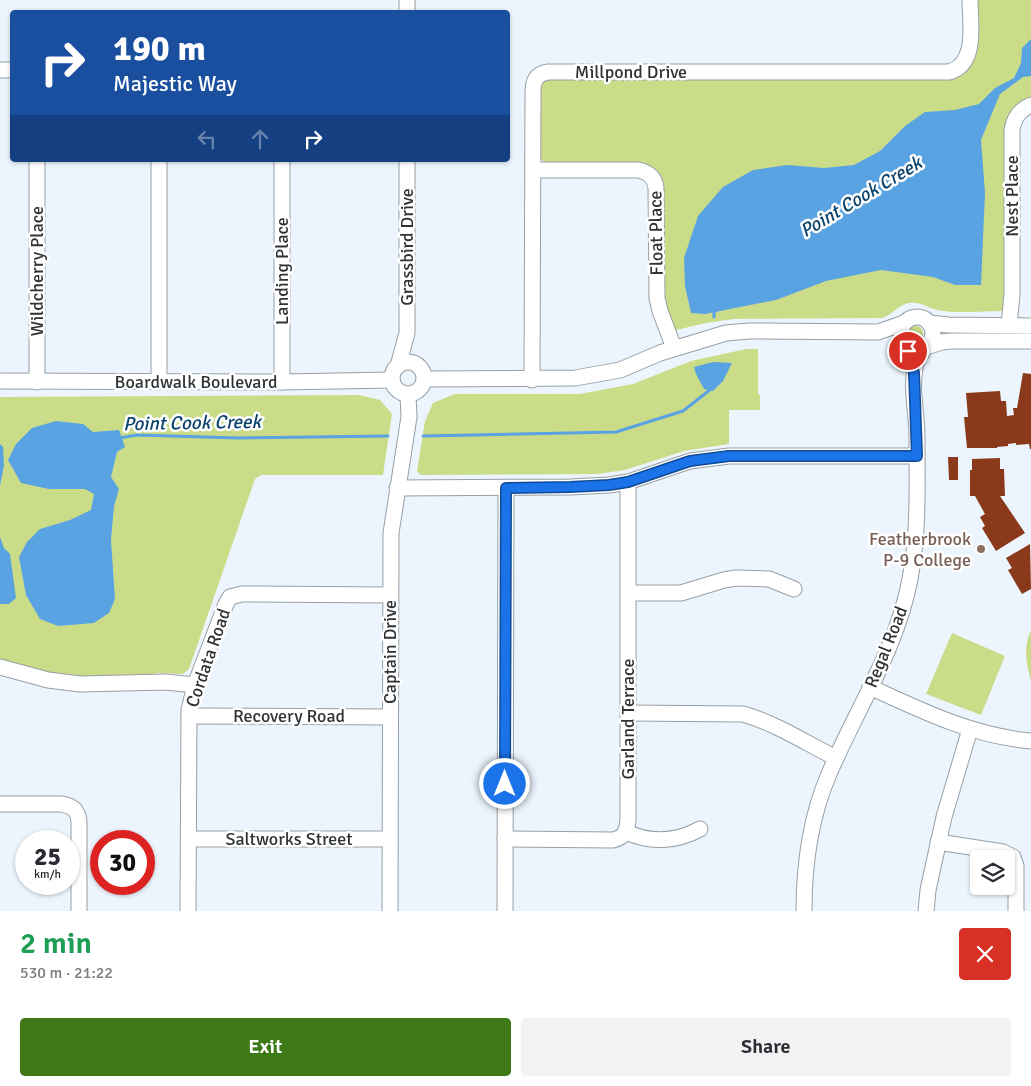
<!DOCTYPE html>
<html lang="en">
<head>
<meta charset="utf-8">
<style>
  :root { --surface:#fff; --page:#f2f2f3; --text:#2b2b33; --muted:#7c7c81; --accent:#3d7a16 }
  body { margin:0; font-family:Signika,sans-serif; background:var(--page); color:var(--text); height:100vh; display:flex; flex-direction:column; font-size:19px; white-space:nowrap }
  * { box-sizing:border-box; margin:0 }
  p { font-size:16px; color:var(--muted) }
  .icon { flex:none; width:28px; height:28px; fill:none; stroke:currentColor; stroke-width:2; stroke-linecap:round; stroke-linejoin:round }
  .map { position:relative; height:911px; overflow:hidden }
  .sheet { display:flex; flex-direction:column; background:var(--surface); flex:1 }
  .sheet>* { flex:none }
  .banner { position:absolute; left:10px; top:10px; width:500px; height:152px; border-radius:5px; box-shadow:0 1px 4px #0004; background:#1a4fa0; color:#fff; overflow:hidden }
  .tools { position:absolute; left:970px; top:850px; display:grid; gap:10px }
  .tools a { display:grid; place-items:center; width:45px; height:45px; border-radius:5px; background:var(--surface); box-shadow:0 1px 4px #0004; font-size:25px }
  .speed { position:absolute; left:15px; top:830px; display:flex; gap:10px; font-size:25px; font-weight:700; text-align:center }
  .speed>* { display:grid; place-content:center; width:65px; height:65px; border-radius:50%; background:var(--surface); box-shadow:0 1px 4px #0004; line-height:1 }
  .speed small { font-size:12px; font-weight:400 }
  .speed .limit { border:8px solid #d22; background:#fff; color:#111 }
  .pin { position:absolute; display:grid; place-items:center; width:42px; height:42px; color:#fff; margin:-21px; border:2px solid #fff; border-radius:50%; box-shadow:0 1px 5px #0007 }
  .me { position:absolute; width:55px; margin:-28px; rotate:0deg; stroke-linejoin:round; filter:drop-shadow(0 0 4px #0008) }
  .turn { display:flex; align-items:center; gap:18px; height:105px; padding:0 20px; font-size:22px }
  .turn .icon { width:65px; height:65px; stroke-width:2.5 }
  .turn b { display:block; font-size:35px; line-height:42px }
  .lanes { display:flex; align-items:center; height:48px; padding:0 20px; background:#0003; justify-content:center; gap:25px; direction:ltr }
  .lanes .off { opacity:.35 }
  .round { display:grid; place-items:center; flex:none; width:52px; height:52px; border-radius:5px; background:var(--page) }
  .headline { display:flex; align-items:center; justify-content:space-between; height:85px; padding:0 20px }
  h1 { font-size:30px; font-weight:600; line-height:38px; color:#1e9e55 }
  .cta { display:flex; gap:10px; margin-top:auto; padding:10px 20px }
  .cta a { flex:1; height:58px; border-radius:5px; background:var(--accent); color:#fff; font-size:20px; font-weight:600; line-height:58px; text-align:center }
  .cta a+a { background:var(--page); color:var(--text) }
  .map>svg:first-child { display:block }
</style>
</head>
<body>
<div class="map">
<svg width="1031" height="911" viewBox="0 0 1031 911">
  <rect width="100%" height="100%" fill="#ecf5fd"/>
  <g fill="#cbdc89">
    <path d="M974,0H1031V100L1021,104L1005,311C986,311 956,314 938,310C927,308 921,301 909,303C898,305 892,315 882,318L734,319L706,323L672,331L662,303L660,177C657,171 654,167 647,166L546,164L539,157V86L546,78L958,74Z"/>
    <circle cx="916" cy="333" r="7"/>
    <path d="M746,349H758V394L760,395V410H729V444L684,451L625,470L597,474L421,475L417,471L425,421L433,403L455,394H580L633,384L691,361Z"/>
    <path d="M359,395L380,400L392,414L383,475H261L255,479L189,669L183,674L158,673L125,679L87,680L0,663V397Z"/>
    <path d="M1031,630V681C1026,664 1023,646 1031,630Z"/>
    <path d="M952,633L1005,656L981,715L926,694Z"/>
  </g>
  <g fill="#5aa3e3">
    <path d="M1031,39V76L1023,77L1000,94L981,140L985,193L981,285H955L933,277L881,270L826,281L776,300L705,314L691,313L685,286L684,258L698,216L723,187L753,170L787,165L824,168L854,165L880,151L905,126L925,112L955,110L979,104L995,88L1014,78L1021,63L1022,48Z"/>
    <path d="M713,362L732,363L723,381L713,391L704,389L696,374L694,367Z"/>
    <path d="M56,421L83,424L93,432L119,430L125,447L117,452L111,477L119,489L114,506L111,540L115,599L109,613L94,623L58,626L40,619L26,595L19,557L27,542L40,529L70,520L91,510L94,494L85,489H49L21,483L8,460L16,444L32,428Z"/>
    <path d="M0,444L3,447L4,465L0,486Z"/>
    <path d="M0,537L4,548L10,554L16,598L9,604H0Z"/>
  </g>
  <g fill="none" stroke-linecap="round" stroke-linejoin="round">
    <g stroke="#5aa3e3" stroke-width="3">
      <path d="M714,317V313L716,310"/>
      <path d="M423,436L616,432L683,411L711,389V387"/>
      <path d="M119,438L137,435L238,438L388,436"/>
    </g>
  </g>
  <g fill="#8a391a">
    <path d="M1023,373L1031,374V449H1030L1029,444L1016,445V443L1008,444V446L997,447V448H967L964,417H968L966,393L1000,391L1001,401H1006L1007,416L1014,415L1013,408H1017Z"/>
    <path d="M948,457H958V480H949Z"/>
    <path d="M1000,458V469H1004L1005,496H1000L1025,533L996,551L982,528L985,526L980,517L985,514L975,496H970V470H972V459Z"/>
    <path d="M1030,544L1031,589L1022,594L1008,570L1012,568L1006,558Z"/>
  </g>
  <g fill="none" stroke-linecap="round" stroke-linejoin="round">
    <defs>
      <g id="minor">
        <path d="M407,12V0"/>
        <path d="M0,70H12"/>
        <path d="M159,160V382"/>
        <path d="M533,170H638C648,172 655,177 656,188L657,298L660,311L674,348"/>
        <circle cx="917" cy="333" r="16"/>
        <path d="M929,323L948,325L1031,326"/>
        <path d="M1009,325L1012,295V130C1014,118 1019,110 1031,105"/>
        <path d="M926,347L942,342L952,341H1031"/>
        <circle cx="408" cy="378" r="16"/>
        <path d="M398,366L407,333V160"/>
        <path d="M425,379L575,378L620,370L660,353L726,333L749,331L878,332L904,323"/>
        <path d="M532,380L533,93C533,82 535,74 548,72H949C978,64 970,23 970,0"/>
        <path d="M0,381L282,382L392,380"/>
        <path d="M37,382V160"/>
        <path d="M282,382V160"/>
        <path d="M397,488L570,487L609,485L628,482L690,461L729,456H917"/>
        <path d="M629,593H681L724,580L736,578L769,579L794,589"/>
        <path d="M0,667L48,680L80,684L166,682L195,685"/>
        <path d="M870,687C922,711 973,736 1031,741"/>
        <path d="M628,713L743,714C775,723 806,743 836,758"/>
        <path d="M189,716L390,717"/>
        <path d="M0,804H61C73,806 78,810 79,822V911"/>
        <path d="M626,832C650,843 676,842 700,829"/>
        <path d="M189,839H390"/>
        <path d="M505,839L613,840C625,837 627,831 628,820V482"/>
        <path d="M938,842L1003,852L1013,857L1016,866V911"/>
        <path d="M188,911L189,710L195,685L226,604L230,597L242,594L390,595"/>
        <path d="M390,911L391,533L409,417L408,395"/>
        <path d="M505,911L506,488"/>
        <path d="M804,911C804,864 810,818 829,774C856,710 897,649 910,579C919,532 917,484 917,436C917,413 910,387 916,364C918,358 922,353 925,347"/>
        <path d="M926,911L928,890L944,817L970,729"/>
      </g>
    </defs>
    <use href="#minor" stroke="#969fa6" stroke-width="17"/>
    <use href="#minor" stroke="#fff" stroke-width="15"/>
  </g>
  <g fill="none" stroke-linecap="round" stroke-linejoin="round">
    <defs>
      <path id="route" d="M505,784L506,488L570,487L609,485L628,482L690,461L729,456H917L914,373L908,351"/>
    </defs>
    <use href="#route" stroke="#114b97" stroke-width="12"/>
    <use href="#route" stroke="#1a73e8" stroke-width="9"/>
  </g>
  <circle fill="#8d6e63" stroke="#fff" stroke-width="2" cx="981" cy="549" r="5"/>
  <g text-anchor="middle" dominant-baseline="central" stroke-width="5" stroke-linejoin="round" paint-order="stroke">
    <g font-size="18" fill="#2f3336" stroke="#fff">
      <text x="631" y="72">Millpond Drive</text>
      <text transform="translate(1012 196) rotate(-90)">Nest Place</text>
      <text transform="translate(656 233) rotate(-91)">Float Place</text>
      <text transform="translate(407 247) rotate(-90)">Grassbird Drive</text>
      <text transform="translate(37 271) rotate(-90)">Wildcherry Place</text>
      <text transform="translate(282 271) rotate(-90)">Landing Place</text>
      <text x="196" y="382">Boardwalk Boulevard</text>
      <text transform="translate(886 647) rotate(-68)">Regal Road</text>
      <text transform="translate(390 652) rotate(-90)">Captain Drive</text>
      <text transform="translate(208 658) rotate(-71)">Cordata Road</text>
      <text x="289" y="716">Recovery Road</text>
      <text transform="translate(628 719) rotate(-90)">Garland Terrace</text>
      <text x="289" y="839">Saltworks Street</text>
    </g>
    <g font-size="18" fill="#785e54" stroke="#fff" text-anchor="end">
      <text x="971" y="539">Featherbrook<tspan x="971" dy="21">P-9 College</tspan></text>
    </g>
    <g font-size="19" font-style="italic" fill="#0a436c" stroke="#fff">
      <text transform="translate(861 197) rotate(-31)">Point Cook Creek</text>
      <text transform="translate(192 423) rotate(-1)">Point Cook Creek</text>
    </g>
  </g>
</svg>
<div class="tools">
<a><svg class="icon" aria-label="layers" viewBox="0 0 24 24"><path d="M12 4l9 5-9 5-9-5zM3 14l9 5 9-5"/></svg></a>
</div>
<div class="speed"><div>25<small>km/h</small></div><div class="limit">30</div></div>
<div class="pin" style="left:908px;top:351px;background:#d93025"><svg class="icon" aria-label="arrive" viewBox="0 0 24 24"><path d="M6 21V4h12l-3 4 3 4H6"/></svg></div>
<svg class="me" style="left:505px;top:784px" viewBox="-20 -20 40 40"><circle r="17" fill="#1a73e8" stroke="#fff" stroke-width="3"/><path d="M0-11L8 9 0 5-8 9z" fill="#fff"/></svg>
<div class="banner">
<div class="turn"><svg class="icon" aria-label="right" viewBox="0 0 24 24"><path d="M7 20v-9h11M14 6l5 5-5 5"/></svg><div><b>190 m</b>Majestic Way</div></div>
<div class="lanes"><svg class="icon off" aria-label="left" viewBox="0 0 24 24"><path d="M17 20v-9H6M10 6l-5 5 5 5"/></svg><svg class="icon off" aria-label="ahead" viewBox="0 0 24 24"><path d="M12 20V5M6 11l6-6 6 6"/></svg><svg class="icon" aria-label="right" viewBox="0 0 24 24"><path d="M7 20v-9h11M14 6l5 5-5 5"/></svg></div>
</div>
</div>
<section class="sheet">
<div class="headline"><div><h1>2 min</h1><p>530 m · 21:22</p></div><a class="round" style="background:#d93025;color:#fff"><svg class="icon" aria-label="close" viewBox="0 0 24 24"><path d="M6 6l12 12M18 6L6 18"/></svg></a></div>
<div class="cta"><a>Exit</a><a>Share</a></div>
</section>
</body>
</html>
